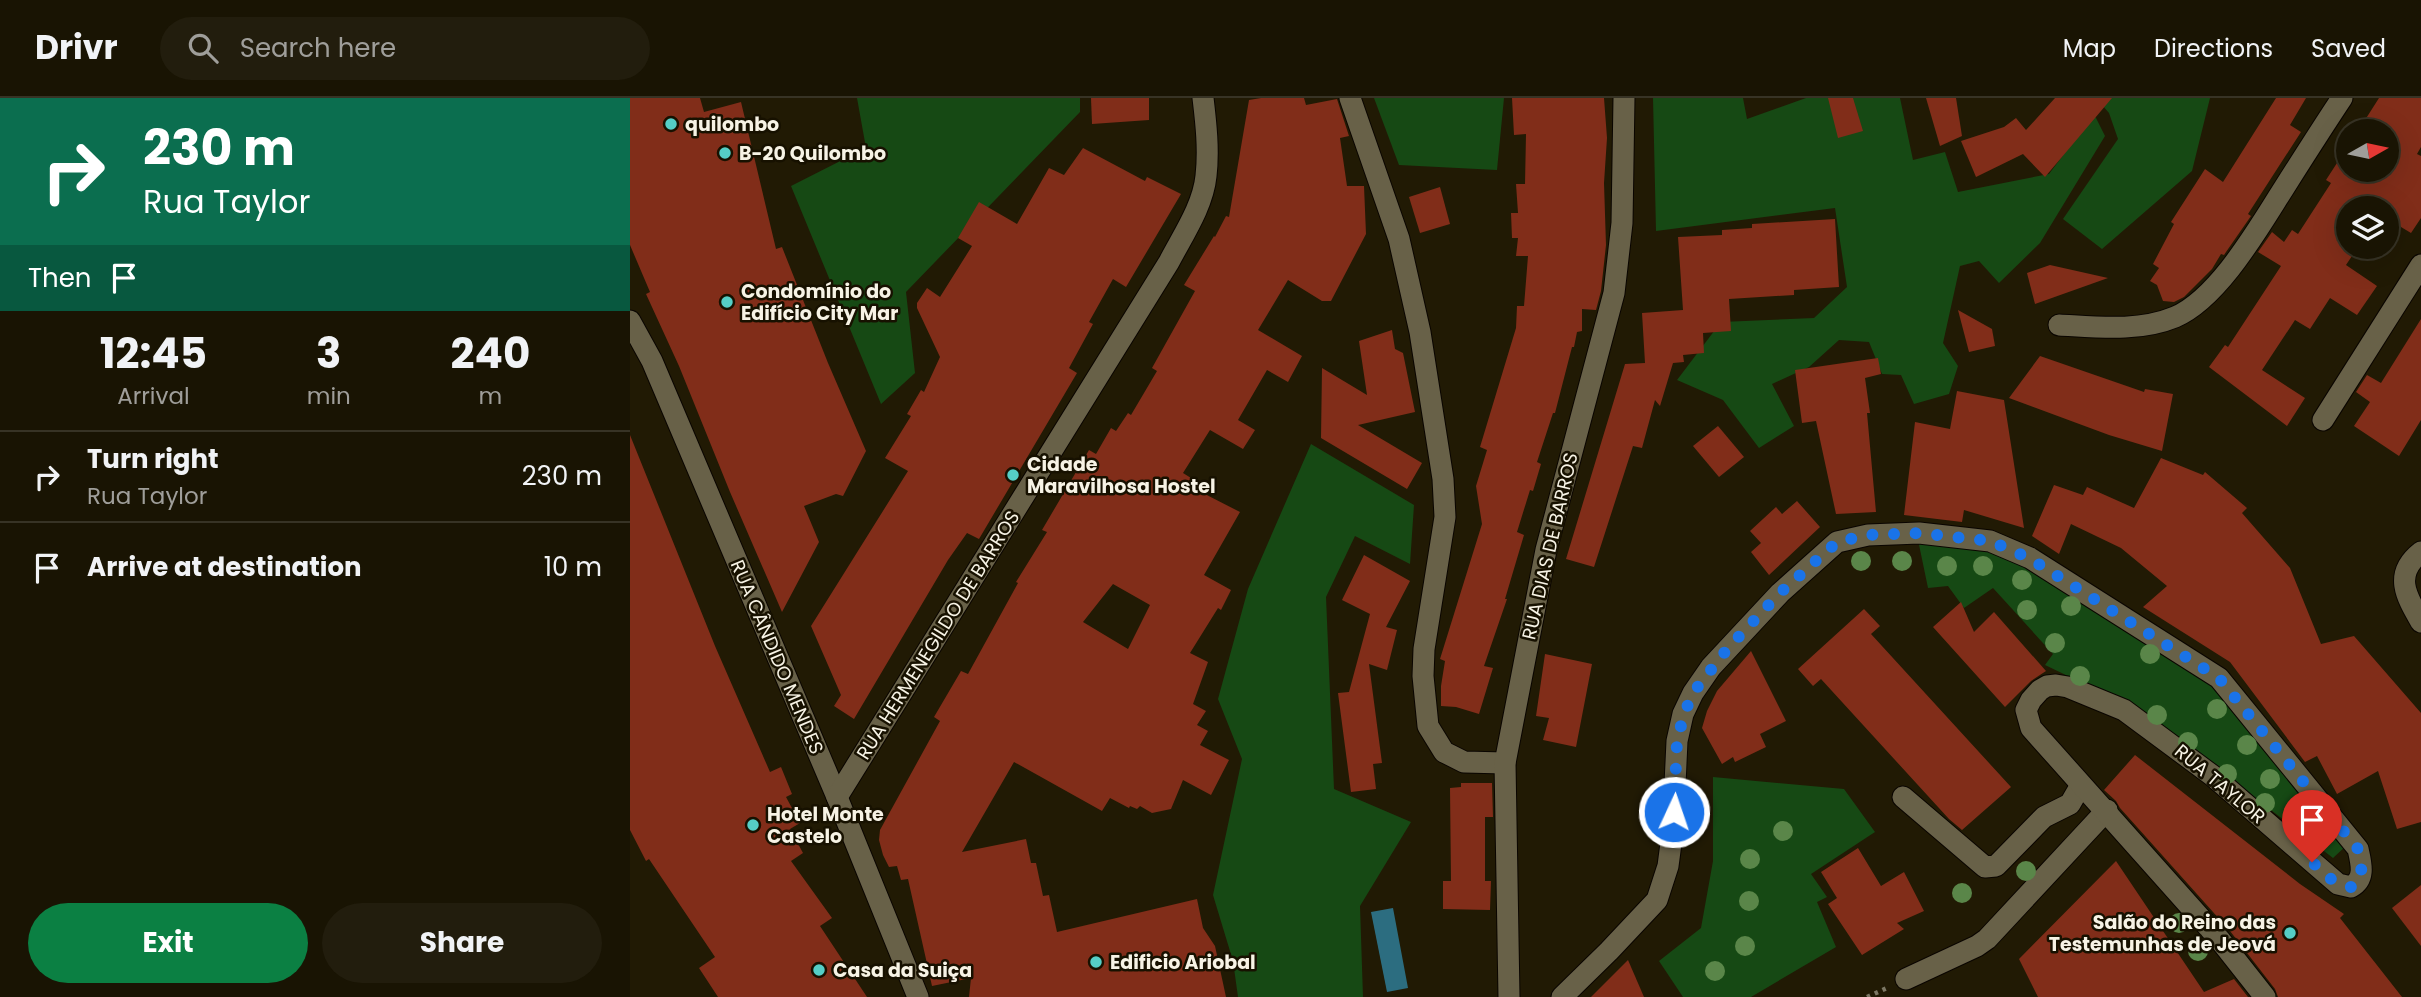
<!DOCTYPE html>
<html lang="en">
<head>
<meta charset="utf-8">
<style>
  :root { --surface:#191403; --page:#221d0d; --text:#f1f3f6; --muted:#9f9e9a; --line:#373325; --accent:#0b8043 }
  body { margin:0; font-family:Poppins,sans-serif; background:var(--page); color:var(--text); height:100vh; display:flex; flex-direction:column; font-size:26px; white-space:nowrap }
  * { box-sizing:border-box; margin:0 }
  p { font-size:23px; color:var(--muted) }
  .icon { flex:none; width:38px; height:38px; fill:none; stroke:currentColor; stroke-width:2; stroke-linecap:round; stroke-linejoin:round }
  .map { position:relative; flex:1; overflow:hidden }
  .side { display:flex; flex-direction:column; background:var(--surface); width:630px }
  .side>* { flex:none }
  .banner { background:#0b6e4f; color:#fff; overflow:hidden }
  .needle { width:46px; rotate:81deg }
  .fabs { position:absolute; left:1706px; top:21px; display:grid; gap:14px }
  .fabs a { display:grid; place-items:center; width:63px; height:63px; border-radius:50%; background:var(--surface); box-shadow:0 7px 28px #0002,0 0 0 2px var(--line); font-size:35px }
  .pin { position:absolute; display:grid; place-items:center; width:60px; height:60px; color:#fff; margin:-72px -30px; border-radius:50% 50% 50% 0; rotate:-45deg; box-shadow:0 0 7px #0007 }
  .pin .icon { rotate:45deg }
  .me { position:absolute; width:77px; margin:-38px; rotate:3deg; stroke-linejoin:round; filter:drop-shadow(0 0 5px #0008) }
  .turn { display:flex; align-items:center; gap:24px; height:147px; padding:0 28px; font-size:32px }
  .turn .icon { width:91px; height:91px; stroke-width:2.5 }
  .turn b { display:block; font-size:49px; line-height:60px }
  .then { display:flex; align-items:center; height:66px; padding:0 28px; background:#0003; gap:14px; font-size:26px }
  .eta { display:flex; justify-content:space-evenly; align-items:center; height:119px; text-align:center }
  .eta b { font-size:42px; font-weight:700; line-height:49px }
  .primary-button { display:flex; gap:14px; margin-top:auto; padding:14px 28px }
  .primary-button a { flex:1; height:80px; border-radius:42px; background:var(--accent); color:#fff; font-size:28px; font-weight:700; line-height:80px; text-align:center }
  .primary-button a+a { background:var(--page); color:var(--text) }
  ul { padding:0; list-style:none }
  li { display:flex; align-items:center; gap:21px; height:91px; padding:0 28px; border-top:2px solid var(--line) }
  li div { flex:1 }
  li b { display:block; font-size:26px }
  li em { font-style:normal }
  header { display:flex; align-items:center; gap:42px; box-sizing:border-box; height:98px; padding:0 35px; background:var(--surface); border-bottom:2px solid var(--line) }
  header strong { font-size:33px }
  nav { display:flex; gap:38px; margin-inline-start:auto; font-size:24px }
  .search { width:490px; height:63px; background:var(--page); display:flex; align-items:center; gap:18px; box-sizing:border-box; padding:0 24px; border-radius:38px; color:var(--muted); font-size:26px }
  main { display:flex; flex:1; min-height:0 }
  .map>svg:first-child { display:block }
</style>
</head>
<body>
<header>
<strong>Drivr</strong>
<div class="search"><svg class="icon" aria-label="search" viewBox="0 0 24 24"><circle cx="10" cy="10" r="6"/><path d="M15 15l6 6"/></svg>Search here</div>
<nav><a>Map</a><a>Directions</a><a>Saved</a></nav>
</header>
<main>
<section class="side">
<div class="banner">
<div class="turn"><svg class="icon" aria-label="right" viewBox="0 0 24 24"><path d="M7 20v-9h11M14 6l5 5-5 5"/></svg><div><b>230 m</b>Rua Taylor</div></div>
<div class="then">Then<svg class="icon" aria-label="arrive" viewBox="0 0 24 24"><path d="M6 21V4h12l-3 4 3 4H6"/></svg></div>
</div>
<div class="eta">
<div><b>12:45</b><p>Arrival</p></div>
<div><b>3</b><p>min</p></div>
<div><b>240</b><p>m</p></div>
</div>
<ul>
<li><svg class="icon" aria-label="right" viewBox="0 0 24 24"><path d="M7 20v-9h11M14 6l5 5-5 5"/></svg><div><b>Turn right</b><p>Rua Taylor</p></div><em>230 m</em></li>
<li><svg class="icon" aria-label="arrive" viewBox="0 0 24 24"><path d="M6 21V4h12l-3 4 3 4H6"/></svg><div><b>Arrive at destination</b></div><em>10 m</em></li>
</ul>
<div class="primary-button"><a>Exit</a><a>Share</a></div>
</section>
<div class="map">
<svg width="1791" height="899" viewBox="0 0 1791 899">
  <rect width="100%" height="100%" fill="#211a04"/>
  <g fill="#164914">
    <path d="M227,0H450V14L276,194L285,275L251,306L161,88L236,50Z"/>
    <path d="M744,0H874L867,72L769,67Z"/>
    <path d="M1023,0H1113L1117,21L1176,0H1270L1283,62L1315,54L1328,94L1419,76L1464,16L1475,38L1410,145L1369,185L1349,163L1330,168L1313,245L1328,268L1319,296L1284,306L1271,277L1252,276L1239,244L1209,242L1179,269L1142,286L1164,328L1129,350L1093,302L1047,282L1091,224L1184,220L1217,189L1205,110L1026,133Z"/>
    <path d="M1466,0H1580L1562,73L1472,151L1433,121L1488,41L1479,15Z"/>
    <path d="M681,346L784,407L780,466L725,438L696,499L704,691L781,724L730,808L733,899H608L603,863L583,797L612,661L588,601L618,491Z"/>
    <path d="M1287,437L1384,448L1566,563L1717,747L1703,760L1517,616L1415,567L1423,556L1363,490L1334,510L1318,488L1298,490Z"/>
    <path d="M1083,679L1214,691L1245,734L1181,776L1197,799L1187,804L1206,849L1121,899H1053L1029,863L1071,830L1083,763Z"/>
  </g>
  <path fill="#2c6d80" d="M763,810L778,890L757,894L741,814Z"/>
  <g fill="#812d19" fill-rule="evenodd">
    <path d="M0,0H70L74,14L111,4L146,151L152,149L198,265L236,353L213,398L206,396L174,408L189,444L152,514L100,394L49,268L16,196L20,194L0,147Z"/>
    <path d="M461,0H519V22L462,26Z"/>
    <path d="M631,0H674L676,7L707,1L719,38L710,40L717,88H734L736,136L701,203H692L658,182L628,232L672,258L658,284L637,272L608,322L625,332L613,351L580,332L553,375L569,385L565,391L610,414L574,477L601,492L591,512L588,510L560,555L578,564L563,606L576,613L567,627L578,633L570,647L599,662L581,697L553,682L541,711L522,715L510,708L507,711L500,708L499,710L480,700L472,713L384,664L332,754L396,741L401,765H406L413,798L419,797L427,834L567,801L573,830L585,848L596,899H339L341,880L302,888L278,781L271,782L267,768L259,769L253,757L249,742L250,732L310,623L304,619L331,573L338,576L388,485L386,484L417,434L412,432L459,352L466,356L481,330L486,333L498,315L501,317L527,273L522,270L565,193L554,187L584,138L585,139L596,118L599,119L619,2ZM483,486L520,507L498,551L453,524Z"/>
    <path d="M882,0H974L977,40L974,85L976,147L971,193L966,212L952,211V233L947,234L944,249H942L925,315H923L907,364L911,366L903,393L900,392L887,434L894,437L875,501H877L854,568L863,570L849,616L826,609L811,608V588L815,563L810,561L852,426L846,388L857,352L850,349L886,230L887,208H894L898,158H886L888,140H882L881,115H888L886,86H895L896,36L884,37Z"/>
    <path d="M1198,0H1223L1233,33L1208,40Z"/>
    <path d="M1296,0H1326L1332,38L1310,48Z"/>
    <path d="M1425,0H1482L1415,79L1393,56L1346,79L1331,43L1374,29L1386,20L1396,32Z"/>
    <path d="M1646,0H1676L1660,27L1671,34L1618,116L1621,118L1596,154L1594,157L1591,156L1582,171L1554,199L1544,204L1533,203L1527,187L1520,183L1529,170L1523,166L1544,126L1541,124L1575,71L1593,84Z"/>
    <path d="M1749,0H1791V49L1787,56L1791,58V120L1781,135L1766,126L1762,133L1757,130V110H1718V149H1728L1716,167L1747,188L1727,217L1700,200L1680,231L1665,222L1632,272L1675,300L1657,328L1579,269L1595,247L1598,249L1651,168L1628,154L1642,134L1654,144L1662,132L1668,136L1701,85L1696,82L1718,48V72H1757V33H1728Z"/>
    <path d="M453,50L515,83L517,79L551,96L496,189L483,181L459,224L463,226L439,270L447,275L349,441L337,435L318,462L224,621L204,608L211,597L181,528L278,373L255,360L281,318L277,316L291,292L294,294L310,259L287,210V205L297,190L310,199L342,148L328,140L349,104L387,126L419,70L434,77Z"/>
    <path d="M810,89L820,126L790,135L779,99Z"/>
    <path d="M1205,121L1209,189L1164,192V197L1099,201L1101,233L1073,235L1074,255L1053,257L1054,264L1043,265L1030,308L1025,302L1012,350L1003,348L964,469L936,461L995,266L1015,265L1012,215L1053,212L1048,139L1092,137V132L1122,130V126Z"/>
    <path d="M1420,167L1478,180L1405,206L1397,175Z"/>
    <path d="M1328,212L1362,231L1365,248L1339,254Z"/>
    <path d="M1791,221V322L1769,358L1724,328L1740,304L1726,294L1737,277L1751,285Z"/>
    <path d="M762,232L765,251L773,255L785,314L728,327L792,365L777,391L691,340L692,270L737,297L729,243Z"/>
    <path d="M1410,258L1514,294L1515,291L1543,296L1532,353L1479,337L1379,300Z"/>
    <path d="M1248,260L1251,276L1235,280L1240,315H1237L1246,414L1206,416L1186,323L1172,325L1165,272Z"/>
    <path d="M1327,293L1374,302L1394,430L1334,412L1332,424L1274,417L1285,324L1320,331Z"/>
    <path d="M1088,328L1114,359L1089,379L1063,348Z"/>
    <path d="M0,337L85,548L140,674L151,669L162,696L156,699L170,725L160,731L173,755L161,763L202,820L190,828L237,899H88L69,870L85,859L19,761L16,763L0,732Z"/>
    <path d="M1531,360L1573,377L1575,374L1617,410L1612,415L1660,470L1691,546L1724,538L1791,615V724L1767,731L1748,673L1707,696L1687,658L1675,664L1600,564L1513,509L1537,488L1491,450L1441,426L1429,456L1402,438L1424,387L1453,397L1457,389L1504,410Z"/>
    <path d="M1167,403L1190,429L1139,477L1121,454L1131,445L1120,433L1146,409L1152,416Z"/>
    <path d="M734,457L780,483L756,529L767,532L757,572L739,566L752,665L743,666L746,691L721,694L708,595L719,594L740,516L712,502Z"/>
    <path d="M1331,504L1344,534L1364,514L1416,573L1401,583L1375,609L1303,529Z"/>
    <path d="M1234,511L1250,528L1241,536L1381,689L1332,732L1319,721L1191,581L1183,588L1168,571Z"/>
    <path d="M1121,553L1156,623L1130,636L1136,649L1105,664L1103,659L1092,666L1072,630L1077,613L1087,593Z"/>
    <path d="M915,556L962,566L946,649L913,642L919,620L906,618Z"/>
    <path d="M1505,657L1670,786L1714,816L1710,820L1772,899H1648L1645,891L1600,833L1490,710L1486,703L1474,692Z"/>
    <path d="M831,685H862L863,719H855V783H861L860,812L813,811V783H821L820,690L831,689Z"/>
    <path d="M1228,750L1251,788L1274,774L1294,813L1267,825L1274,831L1232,857L1198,806L1207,800L1191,774Z"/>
    <path d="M1486,763L1574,894L1604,881L1618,899H1408L1389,861Z"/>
    <path d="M1791,787V848L1762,810Z"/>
    <path d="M998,862L1014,899H961Z"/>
  </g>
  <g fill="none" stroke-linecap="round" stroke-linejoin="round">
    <defs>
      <g id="minor">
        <path d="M720,0L769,141L790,234L813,381L815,419L794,551L793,578L798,628L814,654L834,664L875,665"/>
        <path d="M0,223L22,263L207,699L288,899"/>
        <path d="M1429,227C1467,229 1509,234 1545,219C1589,200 1629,129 1654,90C1673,60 1692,30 1712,0"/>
        <path d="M1693,322L1791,167"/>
        <path d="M1791,454C1763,476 1776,498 1791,524"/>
        <path d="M207,699L539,164C553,137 573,108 576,78C579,52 576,25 573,0"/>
        <path d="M1273,699L1355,769L1366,768L1414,719L1440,706L1451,687"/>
        <path d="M1276,881L1347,848L1357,841L1477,712"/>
        <path d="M879,899L875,665L916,452L984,195L992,125L994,0"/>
        <path d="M932,899L979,853L1027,802L1038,768L1043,730L1047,643L1053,616L1063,595L1081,569L1150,495L1207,444L1238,437L1289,435L1360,443L1400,460L1589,580L1728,751C1731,765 1736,781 1721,789L1708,786L1583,678L1494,612L1438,589L1426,587L1417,588L1410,592L1401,602L1396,612L1401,630L1590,842L1635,899"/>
      </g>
    </defs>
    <use href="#minor" stroke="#0a0500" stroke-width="23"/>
    <path stroke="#7c7764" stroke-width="4.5" stroke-dasharray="3.5 5" stroke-linecap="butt" d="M1237,899L1257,890"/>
    <use href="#minor" stroke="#686148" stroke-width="21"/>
  </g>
  <g fill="#5a8649">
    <circle cx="1231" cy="463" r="10"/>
    <circle cx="1272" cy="463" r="10"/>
    <circle cx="1317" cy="468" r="10"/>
    <circle cx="1353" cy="468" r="10"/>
    <circle cx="1392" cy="482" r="10"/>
    <circle cx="1441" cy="508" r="10"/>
    <circle cx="1397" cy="512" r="10"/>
    <circle cx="1425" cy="545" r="10"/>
    <circle cx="1520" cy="556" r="10"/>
    <circle cx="1450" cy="578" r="10"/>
    <circle cx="1587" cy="611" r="10"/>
    <circle cx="1527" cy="617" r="10"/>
    <circle cx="1558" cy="644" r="10"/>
    <circle cx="1617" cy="647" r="10"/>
    <circle cx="1597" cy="676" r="10"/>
    <circle cx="1640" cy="681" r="10"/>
    <circle cx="1635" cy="705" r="10"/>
    <circle cx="1664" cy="714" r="10"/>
    <circle cx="1153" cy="733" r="10"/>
    <circle cx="1120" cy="761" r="10"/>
    <circle cx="1396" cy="773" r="10"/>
    <circle cx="1332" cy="795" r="10"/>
    <circle cx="1119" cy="803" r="10"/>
    <circle cx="1549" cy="825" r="10"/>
    <circle cx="1115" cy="848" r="10"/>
    <circle cx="1568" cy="853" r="10"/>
    <circle cx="1085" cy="873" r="10"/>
  </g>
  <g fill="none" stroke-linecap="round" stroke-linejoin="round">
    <path stroke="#1a73e8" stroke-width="12" stroke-dasharray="0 21.6" d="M1044,714L1047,643L1054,616L1063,595L1098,550L1150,495L1207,444L1238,437L1289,435L1360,443L1399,460L1589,580L1728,751C1731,765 1736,781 1721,789L1701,781L1682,764"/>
  </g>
  <g fill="#55cec6" stroke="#171100" stroke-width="2.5">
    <circle cx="41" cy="26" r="7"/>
    <circle cx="95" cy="55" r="7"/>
    <circle cx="97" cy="204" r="7"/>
    <circle cx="383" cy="377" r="7"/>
    <circle cx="123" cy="727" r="7"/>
    <circle cx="1660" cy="835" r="7"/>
    <circle cx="466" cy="864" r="7"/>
    <circle cx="189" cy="872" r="7"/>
  </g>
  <g text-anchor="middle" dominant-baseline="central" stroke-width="5" stroke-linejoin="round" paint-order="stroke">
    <g font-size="19" font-weight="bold" fill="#f7f3e5" stroke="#171100" text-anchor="start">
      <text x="55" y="26">quilombo</text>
      <text x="109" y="55">B-20 Quilombo</text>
      <text x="111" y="193">Condomínio do<tspan x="111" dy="22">Edifício City Mar</tspan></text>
      <text x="397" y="366">Cidade<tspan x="397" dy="22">Maravilhosa Hostel</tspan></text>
      <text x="137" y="716">Hotel Monte<tspan x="137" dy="22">Castelo</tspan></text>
      <text x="1646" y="824" text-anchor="end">Salão do Reino das<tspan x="1646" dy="22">Testemunhas de Jeová</tspan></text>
      <text x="480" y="864">Edificio Ariobal</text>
      <text x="203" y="872">Casa da Suiça</text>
    </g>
    <g font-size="19" fill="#f7f3e5" stroke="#171100">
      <text transform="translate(920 448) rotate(-77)">RUA DIAS DE BARROS</text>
      <text transform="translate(308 537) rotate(-58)">RUA HERMENEGILDO DE BARROS</text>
      <text transform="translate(147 559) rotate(67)">RUA CÂNDIDO MENDES</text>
      <text transform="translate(1590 686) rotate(40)">RUA TAYLOR</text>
    </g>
  </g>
</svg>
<div class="fabs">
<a><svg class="needle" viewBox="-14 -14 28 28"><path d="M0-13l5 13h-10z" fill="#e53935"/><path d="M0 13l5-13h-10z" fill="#9f9e9a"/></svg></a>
<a><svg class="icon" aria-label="layers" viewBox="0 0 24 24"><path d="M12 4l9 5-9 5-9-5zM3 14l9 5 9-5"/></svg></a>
</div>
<div class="pin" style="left:1682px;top:764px;background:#d93025"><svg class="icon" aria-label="arrive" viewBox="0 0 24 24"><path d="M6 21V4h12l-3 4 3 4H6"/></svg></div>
<svg class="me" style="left:1044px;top:714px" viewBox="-20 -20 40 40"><circle r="17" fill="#1a73e8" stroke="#fff" stroke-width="3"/><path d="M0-11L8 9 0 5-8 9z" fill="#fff"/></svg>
</div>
</main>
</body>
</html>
